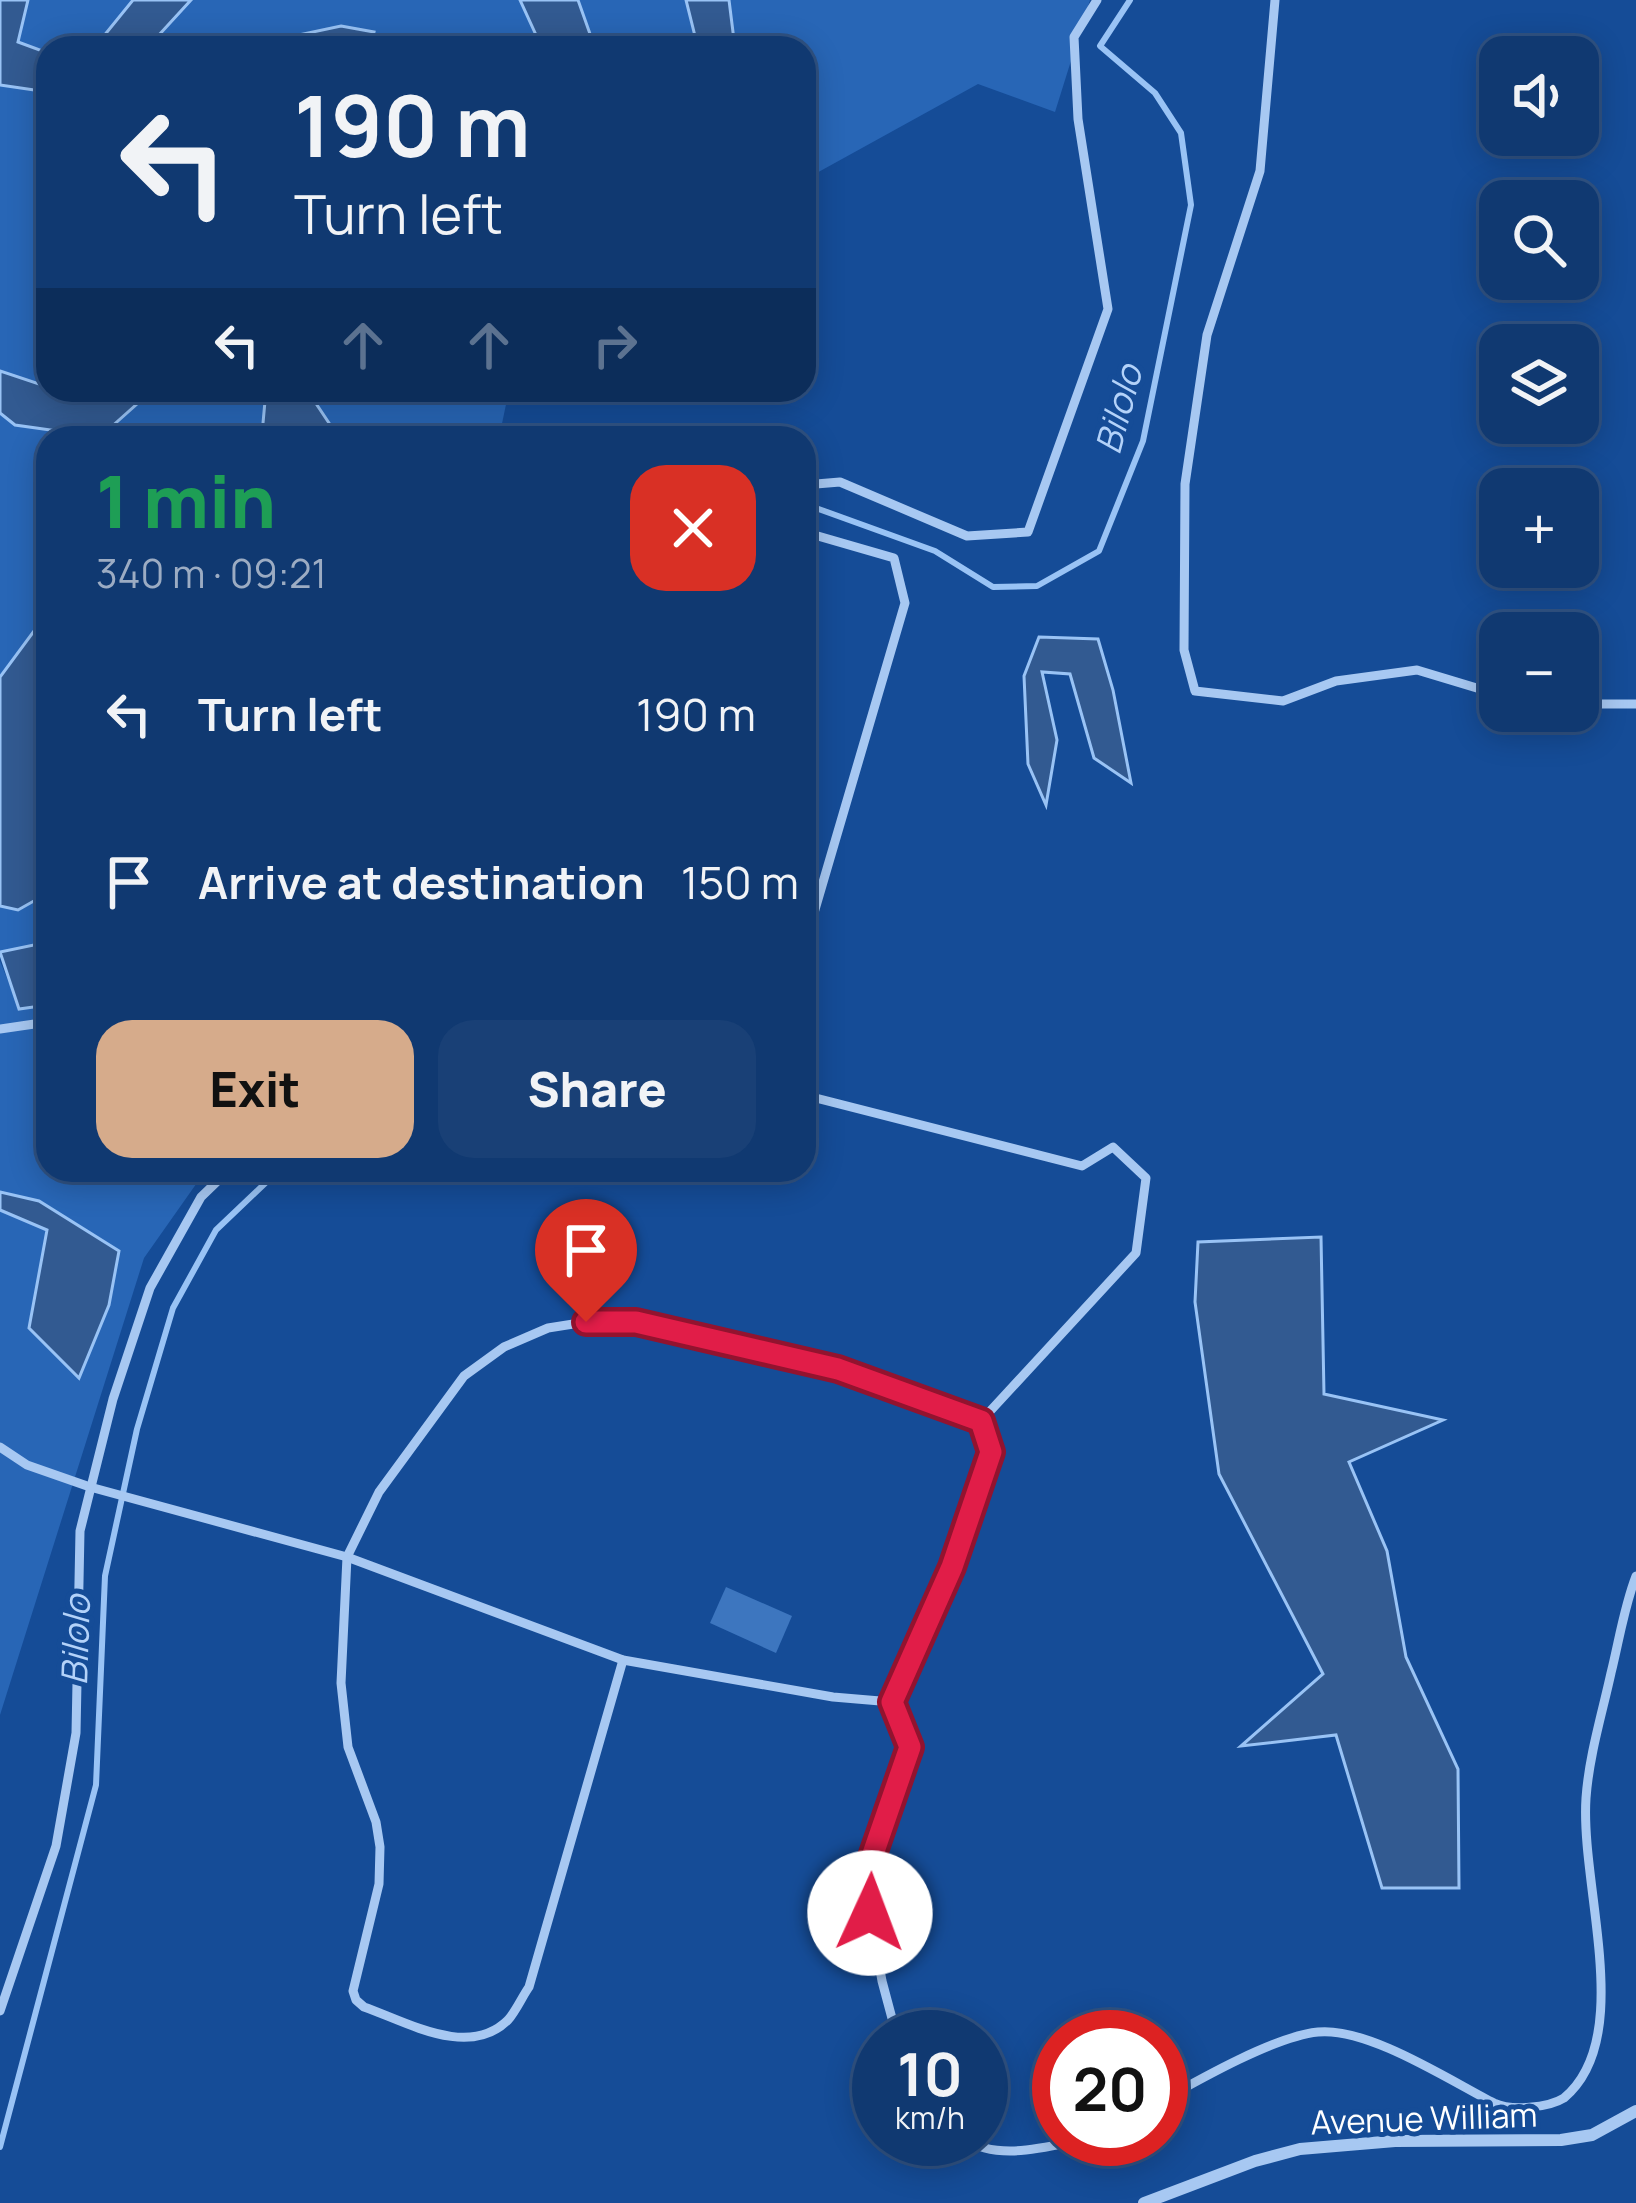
<!DOCTYPE html>
<html lang="en">
<head>
<meta charset="utf-8">
<style>
  :root { --surface:#103971; --page:#194076; --text:#f1f3f6; --muted:#9cacc3; --line:#305384; --accent:#d6ab8b }
  body { margin:0; font-family:Manrope,sans-serif; background:var(--page); color:var(--text); height:100vh; display:flex; flex-direction:column; font-size:45px; white-space:nowrap }
  * { box-sizing:border-box; margin:0 }
  p { font-size:39px; color:var(--muted) }
  .icon { flex:none; width:66px; height:66px; fill:none; stroke:currentColor; stroke-width:2; stroke-linecap:round; stroke-linejoin:round }
  .map { position:relative; flex:1; overflow:hidden }
  .drawer { position:absolute; left:36px; top:426px; width:780px; height:756px; display:flex; flex-direction:column; background:var(--surface); border-radius:36px; box-shadow:0 6px 30px #0003,0 0 0 3px var(--line) }
  .drawer>* { flex:none }
  .banner { position:absolute; left:36px; top:36px; width:780px; height:366px; border-radius:36px; box-shadow:0 6px 30px #0003,0 0 0 3px var(--line); background:#103971; color:var(--text); overflow:hidden }
  .buttons { position:absolute; left:1479px; top:36px; display:grid; gap:24px }
  .buttons a { display:grid; place-items:center; width:120px; height:120px; border-radius:24px; background:var(--surface); box-shadow:0 6px 30px #0003,0 0 0 3px var(--line); font-size:60px }
  .speed { position:absolute; left:852px; top:2010px; display:flex; gap:24px; font-size:60px; font-weight:700; text-align:center }
  .speed>* { display:grid; place-content:center; width:156px; height:156px; border-radius:50%; background:var(--surface); box-shadow:0 6px 30px #0003,0 0 0 3px var(--line); line-height:1 }
  .speed small { font-size:30px; font-weight:400 }
  .speed .limit { border:18px solid #d22; background:#fff; color:#111 }
  .pin { position:absolute; display:grid; place-items:center; width:102px; height:102px; color:#fff; margin:-123px -51px; border-radius:50% 50% 50% 0; rotate:-45deg; box-shadow:0 0 12px #0007 }
  .pin .icon { rotate:45deg }
  .me { position:absolute; width:132px; margin:-66px; rotate:2deg; stroke-linejoin:round; filter:drop-shadow(0 0 9px #0008) }
  .turn { display:flex; align-items:center; gap:42px; height:252px; padding:0 60px; font-size:54px }
  .turn .icon { width:156px; height:156px; stroke-width:2.5 }
  .turn b { display:block; font-size:84px; line-height:102px }
  .lanes { display:flex; align-items:center; height:114px; padding:0 60px; background:#0003; justify-content:center; gap:60px; direction:ltr }
  .lanes .off { opacity:.35 }
  .round { display:grid; place-items:center; flex:none; width:126px; height:126px; border-radius:36px; background:var(--page) }
  .headline { display:flex; align-items:center; justify-content:space-between; height:204px; padding:0 60px }
  h1 { font-size:72px; font-weight:800; line-height:90px; color:#1e9e55 }
  .action { display:flex; gap:24px; margin-top:auto; padding:24px 60px }
  .action a { flex:1; height:138px; border-radius:36px; background:var(--accent); color:#111; font-size:48px; font-weight:800; line-height:138px; text-align:center }
  .action a+a { background:var(--page); color:var(--text) }
  ul { padding:0; list-style:none }
  li { display:flex; align-items:center; gap:36px; height:168px; padding:0 60px }
  li div { flex:1 }
  li b { display:block; font-size:45px }
  li em { font-style:normal }
  .map>svg:first-child { display:block }
</style>
</head>
<body>
<div class="map">
<svg width="1636" height="2203" viewBox="0 0 1636 2203">
  <rect width="100%" height="100%" fill="#154c97"/>
  <g fill="#2866b6">
    <path d="M28,0H133L94,48H48V53L18,42Z"/>
    <path d="M191,0H520L542,48H370L373,32L289,37L284,48H147Z"/>
    <path d="M578,0H686L698,48H595Z"/>
    <path d="M729,0H1090L1055,112L978,84L804,180V48H735Z"/>
    <path d="M0,85L48,92V377L43,385L0,371Z"/>
    <path d="M146,390H266L263,433L267,438H48V612L0,677V413L15,425L138,404Z"/>
    <path d="M329,390H509L499,438H339L313,398Z"/>
    <path d="M48,893V942L0,952V906L18,910Z"/>
    <path d="M0,961L19,1008L48,1005V1170H206L144,1258L0,1715V1210L47,1230L29,1328L109,1305L39,1201L0,1192Z"/>
  </g>
  <g fill="#325a91" stroke="#99c3f5" stroke-width="3">
    <path d="M0,0H28L18,42L48,53V92L0,85Z"/>
    <path d="M133,0H191L147,48H94Z"/>
    <path d="M520,0H578L595,48H542Z"/>
    <path d="M686,0H729L735,48H698Z"/>
    <path d="M341,26L374,32L370,48H284L289,37Z"/>
    <path d="M0,371L42,385L48,377V390H146L138,403L100,437L15,425L0,413Z"/>
    <path d="M266,390H329L313,399L339,438H267L262,434Z"/>
    <path d="M48,612V893L18,910L0,906V677Z"/>
    <path d="M1039,637L1098,639L1113,690L1131,783L1094,758L1070,674L1042,672L1057,740L1046,805L1028,764L1024,676Z"/>
    <path d="M48,942V1005L19,1009L0,952Z"/>
    <path d="M0,1192L39,1201L119,1251L109,1305L79,1378L29,1328L47,1230L0,1210Z"/>
    <path d="M1321,1237L1324,1394L1443,1420L1349,1462L1387,1551L1406,1657L1458,1769L1459,1888H1382L1336,1735L1241,1746L1323,1674L1219,1474L1195,1302L1198,1242Z"/>
  </g>
  <g fill="none" stroke-linecap="round" stroke-linejoin="round">
    <g stroke="#99c3f5" stroke-width="6">
      <path d="M804,509L813,507L935,551L993,587L1037,586L1099,551L1143,441L1191,205L1181,133L1155,93L1100,46L1130,0"/>
      <path d="M0,2147L96,1785L105,1576L137,1429L173,1308L216,1230L279,1170"/>
    </g>
  </g>
  <path fill="#3d76bf" d="M726,1587L792,1616L776,1653L710,1623Z"/>
  <g fill="none" stroke-linecap="round" stroke-linejoin="round">
    <g stroke="#a7c8f2" stroke-width="9">
      <path d="M1275,0L1260,171L1207,335L1185,484L1184,650L1195,691L1283,701L1336,681L1417,670L1500,695"/>
      <path d="M804,485L840,482L967,536L1028,532L1108,309L1078,119L1074,37L1097,0"/>
      <path d="M804,532L894,558L905,603L804,947"/>
      <path d="M1578,704H1636"/>
      <path d="M0,1029L48,1022"/>
      <path d="M804,1095L1082,1166L1113,1147L1146,1178L1136,1253L981,1421"/>
      <path d="M0,1447L27,1465L90,1487L347,1557L623,1660L833,1697L892,1702L911,1747L864,1880L882,1981L897,2037"/>
      <path d="M623,1660L529,1987C522,1997 516,2011 508,2020C469,2059 407,2022 364,2007L356,2000L353,1991L379,1884L380,1847L376,1822L348,1747L341,1683L347,1557L379,1492L464,1376L504,1347L548,1328L586,1322H636L838,1369L981,1421L991,1452L952,1567L892,1702"/>
      <path d="M0,2011L56,1846L76,1733L80,1531L113,1399L150,1288L201,1197L229,1170"/>
      <path d="M1161,2101C1200,2079 1276,2036 1318,2032C1368,2027 1449,2080 1494,2103C1511,2111 1548,2108 1564,2098C1636,2038 1580,1887 1586,1798C1589,1756 1602,1714 1611,1673C1619,1641 1624,1607 1636,1576"/>
      <path d="M964,2139C999,2162 1049,2146 1087,2139"/>
    </g>
    <path stroke="#a7c8f2" stroke-width="12" d="M1144,2203L1255,2161L1300,2149L1395,2141L1561,2140L1592,2135L1636,2111"/>
  </g>
  <g fill="none" stroke-linecap="round" stroke-linejoin="round">
    <defs>
      <path id="route" d="M586,1322H636L838,1369L981,1421L991,1452L952,1567L892,1702L910,1747L864,1880L870,1913"/>
    </defs>
    <use href="#route" stroke="#92132f" stroke-width="30"/>
    <use href="#route" stroke="#e11d48" stroke-width="21"/>
  </g>
  <g text-anchor="middle" dominant-baseline="central" stroke-width="10" stroke-linejoin="round" paint-order="stroke">
    <g font-size="33" fill="#fff" stroke="#154c97">
      <text transform="translate(1424 2118) rotate(-2)">Avenue William</text>
    </g>
    <g font-size="36" font-style="italic" fill="#b3d2f9" stroke="#154c97">
      <text transform="translate(1118 409) rotate(-75)">Bilolo</text>
      <text transform="translate(75 1640) rotate(-88)">Bilolo</text>
    </g>
  </g>
</svg>
<div class="buttons">
<a><svg class="icon" aria-label="sound" viewBox="0 0 24 24"><path d="M4 9h4l5-4v14l-5-4H4zM17 9q2 3 0 6"/></svg></a>
<a><svg class="icon" aria-label="search" viewBox="0 0 24 24"><circle cx="10" cy="10" r="6"/><path d="M15 15l6 6"/></svg></a>
<a><svg class="icon" aria-label="layers" viewBox="0 0 24 24"><path d="M12 4l9 5-9 5-9-5zM3 14l9 5 9-5"/></svg></a>
<a>+</a>
<a>−</a>
</div>
<div class="speed"><div>10<small>km/h</small></div><div class="limit">20</div></div>
<div class="pin" style="left:586px;top:1322px;background:#d93025"><svg class="icon" aria-label="arrive" viewBox="0 0 24 24"><path d="M6 21V4h12l-3 4 3 4H6"/></svg></div>
<svg class="me" style="left:870px;top:1913px" viewBox="-20 -20 40 40"><circle r="19" fill="#fff"/><path d="M0-13L10 11 0 6-10 11z" fill="#e11d48"/></svg>
<div class="banner">
<div class="turn"><svg class="icon" aria-label="left" viewBox="0 0 24 24"><path d="M17 20v-9H6M10 6l-5 5 5 5"/></svg><div><b>190 m</b>Turn left</div></div>
<div class="lanes"><svg class="icon" aria-label="left" viewBox="0 0 24 24"><path d="M17 20v-9H6M10 6l-5 5 5 5"/></svg><svg class="icon off" aria-label="ahead" viewBox="0 0 24 24"><path d="M12 20V5M6 11l6-6 6 6"/></svg><svg class="icon off" aria-label="ahead" viewBox="0 0 24 24"><path d="M12 20V5M6 11l6-6 6 6"/></svg><svg class="icon off" aria-label="right" viewBox="0 0 24 24"><path d="M7 20v-9h11M14 6l5 5-5 5"/></svg></div>
</div>
<section class="drawer">
<div class="headline"><div><h1>1 min</h1><p>340 m · 09:21</p></div><a class="round" style="background:#d93025;color:#fff"><svg class="icon" aria-label="close" viewBox="0 0 24 24"><path d="M6 6l12 12M18 6L6 18"/></svg></a></div>
<ul>
<li><svg class="icon" aria-label="left" viewBox="0 0 24 24"><path d="M17 20v-9H6M10 6l-5 5 5 5"/></svg><div><b>Turn left</b></div><em>190 m</em></li>
<li><svg class="icon" aria-label="arrive" viewBox="0 0 24 24"><path d="M6 21V4h12l-3 4 3 4H6"/></svg><div><b>Arrive at destination</b></div><em>150 m</em></li>
</ul>
<div class="action"><a>Exit</a><a>Share</a></div>
</section>
</div>
</body>
</html>
